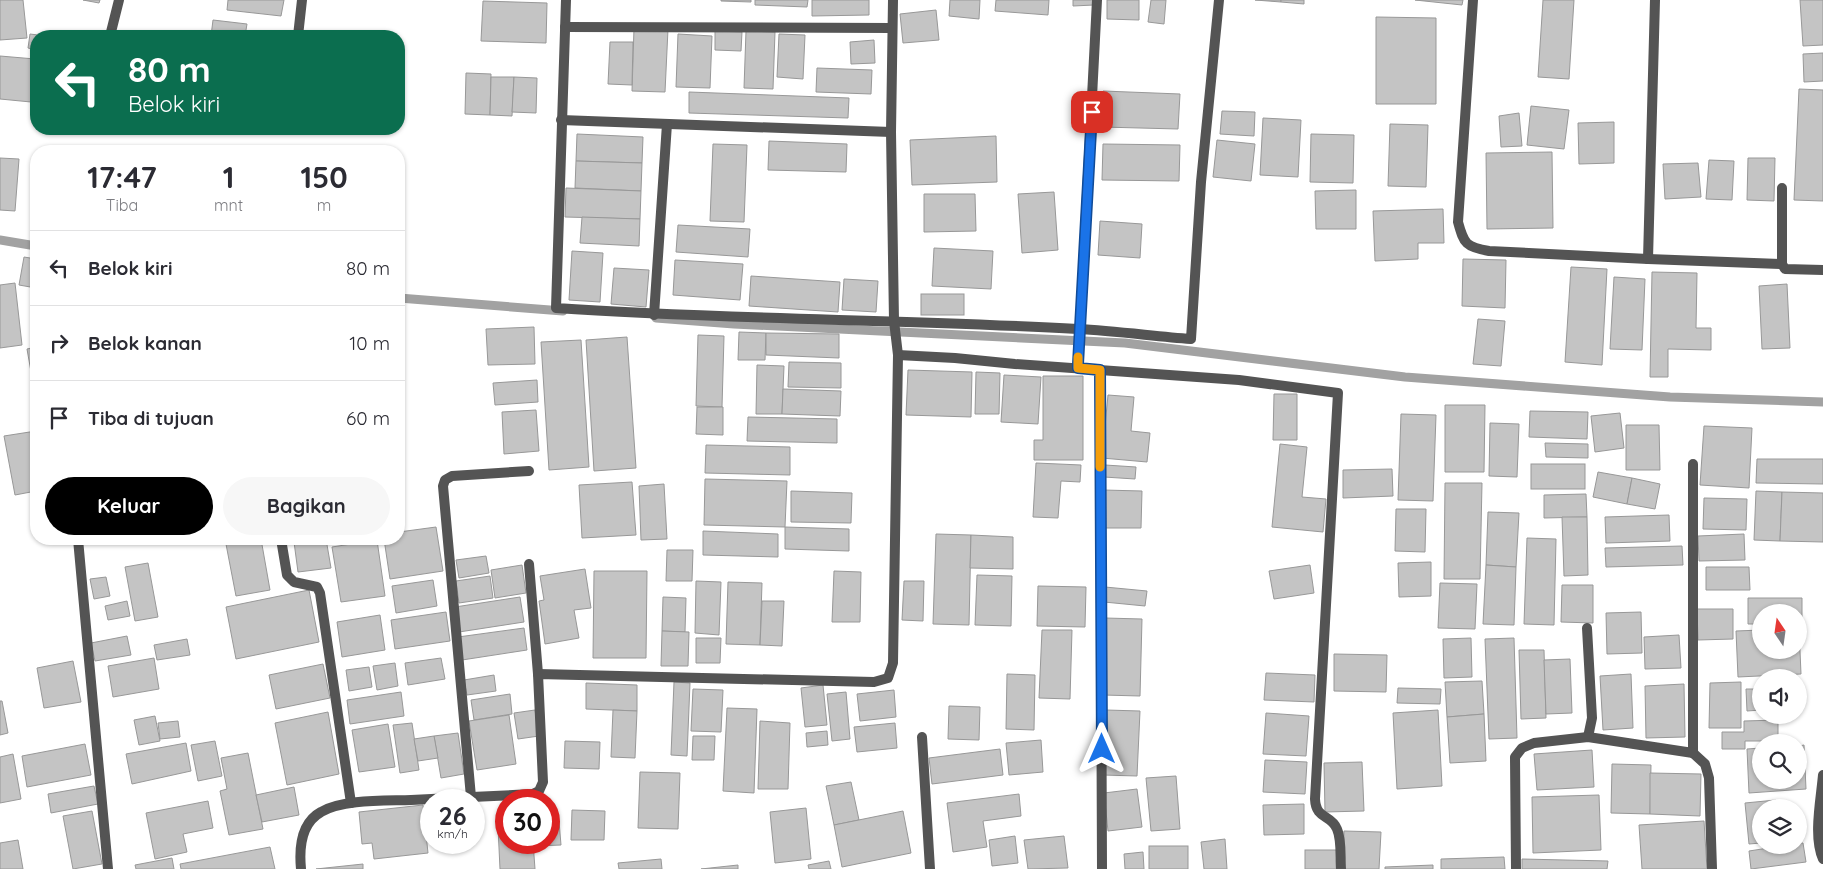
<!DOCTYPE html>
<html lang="id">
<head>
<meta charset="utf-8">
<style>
  :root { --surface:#fff; --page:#f7f7f7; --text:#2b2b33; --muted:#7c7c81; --line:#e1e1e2; --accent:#000 }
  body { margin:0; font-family:Quicksand,sans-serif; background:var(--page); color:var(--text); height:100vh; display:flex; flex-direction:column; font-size:19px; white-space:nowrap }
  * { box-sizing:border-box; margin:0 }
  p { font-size:16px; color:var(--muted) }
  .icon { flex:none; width:28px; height:28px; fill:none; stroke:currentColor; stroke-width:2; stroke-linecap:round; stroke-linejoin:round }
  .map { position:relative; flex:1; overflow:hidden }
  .sheet { position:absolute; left:30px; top:145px; width:375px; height:400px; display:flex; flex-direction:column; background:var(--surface); border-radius:20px; box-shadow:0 1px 4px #0004 }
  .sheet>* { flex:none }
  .top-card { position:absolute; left:30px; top:30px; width:375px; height:105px; border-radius:20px; box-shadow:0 1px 4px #0004; background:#0b6e4f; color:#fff; overflow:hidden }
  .needle { width:32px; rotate:347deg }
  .controls { position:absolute; left:1752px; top:604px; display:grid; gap:10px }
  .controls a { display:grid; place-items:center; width:55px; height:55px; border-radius:50%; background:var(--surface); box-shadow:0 1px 4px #0004; font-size:25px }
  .speed { position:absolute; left:420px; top:789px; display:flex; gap:10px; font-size:25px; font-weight:700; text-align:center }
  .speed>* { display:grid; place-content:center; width:65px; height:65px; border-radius:50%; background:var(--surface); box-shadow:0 1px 4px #0004; line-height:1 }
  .speed small { font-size:12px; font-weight:400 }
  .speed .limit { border:8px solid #d22; background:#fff; color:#111 }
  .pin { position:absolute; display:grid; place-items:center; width:42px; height:42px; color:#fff; margin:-21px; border-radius:10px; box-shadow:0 2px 8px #0006 }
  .me { position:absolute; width:55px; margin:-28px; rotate:0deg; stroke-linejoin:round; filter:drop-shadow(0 0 4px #0008) }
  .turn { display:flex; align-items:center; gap:18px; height:105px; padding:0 15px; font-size:22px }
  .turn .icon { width:65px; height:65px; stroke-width:2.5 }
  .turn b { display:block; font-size:35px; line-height:42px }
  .eta { display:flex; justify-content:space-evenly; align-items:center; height:85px; text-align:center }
  .eta b { font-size:30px; font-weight:700; line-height:35px }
  .cta { display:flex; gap:10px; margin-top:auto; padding:10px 15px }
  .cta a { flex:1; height:58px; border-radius:30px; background:var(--accent); color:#fff; font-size:20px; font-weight:700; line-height:58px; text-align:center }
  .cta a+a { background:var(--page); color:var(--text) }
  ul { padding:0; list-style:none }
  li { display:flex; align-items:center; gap:15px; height:75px; padding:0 15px; border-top:1px solid var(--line) }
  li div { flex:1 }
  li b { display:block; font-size:19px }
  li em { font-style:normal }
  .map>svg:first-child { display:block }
</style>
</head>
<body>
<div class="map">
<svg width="1823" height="869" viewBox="0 0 1823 869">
  <rect width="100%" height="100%" fill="#fff"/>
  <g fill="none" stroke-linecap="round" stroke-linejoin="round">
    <g stroke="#a2a2a2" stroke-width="9">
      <path d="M0,240L36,246"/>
      <path d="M399,298L563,311"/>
      <path d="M656,318L734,324L1125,343L1405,377L1670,397L1823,402"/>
    </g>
  </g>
  <g fill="#c4c4c4" stroke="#989898">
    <path d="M0,0H23L27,38L0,40Z"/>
    <path d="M83,0H100L99,3Z"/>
    <path d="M228,0H284L281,16L227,10Z"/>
    <path d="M721,0H751V2L721,1Z"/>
    <path d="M755,0H808L807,7L755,5Z"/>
    <path d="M812,0H869V15L812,16Z"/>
    <path d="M950,0H980L979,19L949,16Z"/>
    <path d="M996,0H1049L1048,15L995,11Z"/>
    <path d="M1073,0H1094V5L1073,6Z"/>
    <path d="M1107,0H1139V20L1107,19Z"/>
    <path d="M1151,0H1166L1164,24L1148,22Z"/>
    <path d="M1255,0H1281V2Z"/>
    <path d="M1281,0H1304V4L1281,2Z"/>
    <path d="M1415,0H1463L1462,5Z"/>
    <path d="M1543,0H1574L1569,79L1538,77Z"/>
    <path d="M1800,0H1823V45L1803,46Z"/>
    <path d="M483,1L547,3L546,43L481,41Z"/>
    <path d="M936,10L939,40L903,43L900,14Z"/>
    <path d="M1376,17L1436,18V104H1376Z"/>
    <path d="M213,20L247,24L245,36H211Z"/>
    <path d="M634,28L668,29L665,92L632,91Z"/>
    <path d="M715,31L742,32L741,51L715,50Z"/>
    <path d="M746,31L775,32L773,89L744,88Z"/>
    <path d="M30,34L46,36H36V50L28,48Z"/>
    <path d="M678,34L712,36L710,88L676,87Z"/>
    <path d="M779,34L805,35L803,79L777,77Z"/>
    <path d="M874,40L875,63L851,64L850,42Z"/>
    <path d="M610,42H633L632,85L608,84Z"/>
    <path d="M1823,53V81L1804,82L1803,54Z"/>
    <path d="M0,56L35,59L31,102L0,99Z"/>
    <path d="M817,68L872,70L871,94L816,92Z"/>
    <path d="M466,73L491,74L490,115L465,114Z"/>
    <path d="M491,77H514L512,116L490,115Z"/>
    <path d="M514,77L537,78L536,113L512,112Z"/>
    <path d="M1799,89L1823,90V201L1794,200Z"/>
    <path d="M1103,91L1180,94L1178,129L1102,127Z"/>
    <path d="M689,92L849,98L848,118L689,113Z"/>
    <path d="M1531,106L1569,110L1564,149L1527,145Z"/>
    <path d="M1222,111L1255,112L1254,136L1220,134Z"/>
    <path d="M1519,113L1522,146L1501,147L1499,116Z"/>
    <path d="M1263,118L1301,120L1298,177L1260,175Z"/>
    <path d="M1614,122V163L1579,164L1578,123Z"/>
    <path d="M1390,124L1428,125L1426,187L1388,186Z"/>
    <path d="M577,134L643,137L642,163L576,161Z"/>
    <path d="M1311,134L1354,135L1353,183L1310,182Z"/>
    <path d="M996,136L997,182L912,185L910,140Z"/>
    <path d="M1217,140L1255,144L1251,181L1213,177Z"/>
    <path d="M769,141L847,144L846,172L768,170Z"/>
    <path d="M713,144L747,145L744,222L710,221Z"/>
    <path d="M1103,144L1180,145L1179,181L1102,180Z"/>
    <path d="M1552,152L1553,228L1487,229L1486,153Z"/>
    <path d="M0,158L19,159L15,211L0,210Z"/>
    <path d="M1748,158H1775L1774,201L1747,200Z"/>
    <path d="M1709,160L1734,161L1732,200L1706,199Z"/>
    <path d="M576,161L642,163L641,191L575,188Z"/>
    <path d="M1698,163L1701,197L1665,199L1663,164Z"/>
    <path d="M566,188L641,191L640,219L565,217Z"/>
    <path d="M1356,190V229H1316L1315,191Z"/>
    <path d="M1054,192L1058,250L1022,253L1018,194Z"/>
    <path d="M924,194H975L976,231L924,232Z"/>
    <path d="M1443,209L1444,243H1418V259L1375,261L1373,211Z"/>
    <path d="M582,217L640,219L639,246L580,243Z"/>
    <path d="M1100,221L1142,224L1140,258L1098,255Z"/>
    <path d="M678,225L750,229L748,257L676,252Z"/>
    <path d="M934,248L993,251L991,289L932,286Z"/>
    <path d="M572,251L603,253L600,302L569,300Z"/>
    <path d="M24,257L36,259V288L19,285Z"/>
    <path d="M1463,259L1506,260L1505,308L1462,306Z"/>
    <path d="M675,260L743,264L740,300L673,295Z"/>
    <path d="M1571,267L1607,269L1602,365L1565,362Z"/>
    <path d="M614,268L649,270L646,307L611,304Z"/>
    <path d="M1652,272L1697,273L1696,328H1711V350L1668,349V377H1650Z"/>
    <path d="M751,276L840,282L838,312L749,306Z"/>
    <path d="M1614,277L1645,279L1642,350L1610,349Z"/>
    <path d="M844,279L878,281L876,312L842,310Z"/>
    <path d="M15,283L22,345L0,348V285Z"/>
    <path d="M1787,284L1790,348L1762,349L1759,286Z"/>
    <rect x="921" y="294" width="43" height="21"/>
    <path d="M35,295H36V336H32Z"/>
    <path d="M1478,319L1505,321L1501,366L1473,364Z"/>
    <path d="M534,327L535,364L488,365L486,329Z"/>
    <path d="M739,332L766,333L765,360H738Z"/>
    <path d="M766,333L839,334V358L766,355Z"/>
    <path d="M698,335L724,336L722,407L696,406Z"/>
    <path d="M627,337L636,468L594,471L586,340Z"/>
    <path d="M581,340L589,467L549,470L541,342Z"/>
    <path d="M36,347V400L27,349Z"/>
    <path d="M789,362L841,363V388L788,387Z"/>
    <path d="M757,365L784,366L782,414H756Z"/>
    <path d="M908,370L972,372L971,417L906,415Z"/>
    <path d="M976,372L1000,373L999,414H975Z"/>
    <path d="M1004,375L1041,377L1038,424L1001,422Z"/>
    <path d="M1043,376H1083V460H1034V440H1043Z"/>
    <path d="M537,380L538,402L495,405L493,383Z"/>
    <path d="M783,389L841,391L840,416L782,414Z"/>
    <path d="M1274,394H1297V440H1273Z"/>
    <path d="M1108,395L1134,397L1131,431L1150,433L1147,462L1102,458Z"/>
    <path d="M1445,405H1485L1484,472H1445Z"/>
    <path d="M697,407H723V435L696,434Z"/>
    <path d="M536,410L539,451L504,454L502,412Z"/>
    <path d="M1530,411L1588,412L1587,439L1529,437Z"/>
    <path d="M1620,413L1624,448L1595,452L1591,416Z"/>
    <path d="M1401,414L1436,415L1433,501L1398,500Z"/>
    <path d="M748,417L837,419V443L747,441Z"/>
    <path d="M1490,423L1519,424L1517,477L1489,476Z"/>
    <path d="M1626,425H1659L1660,470H1626Z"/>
    <path d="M1704,426L1752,428L1749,488L1700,485Z"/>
    <path d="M36,431V491L15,495L4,436Z"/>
    <path d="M1545,443L1588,444V458L1546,457Z"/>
    <path d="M1280,444L1307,447L1302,497L1326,499L1323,532L1272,527Z"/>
    <path d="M706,445L790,447V475L705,473Z"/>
    <path d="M1757,459H1823V484L1756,483Z"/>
    <path d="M1036,463L1081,465L1080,482L1061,481L1058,518L1033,517Z"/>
    <rect x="1531" y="464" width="54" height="25"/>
    <path d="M1105,465L1136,467L1135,479L1104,477Z"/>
    <path d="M1392,469L1393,496L1343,498V470Z"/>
    <path d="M1598,472L1632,478L1627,504L1593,497Z"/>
    <path d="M1632,478L1660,484L1655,509L1627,504Z"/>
    <path d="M705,479L787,481L785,527L704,525Z"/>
    <path d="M632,482L636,535L582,538L579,485Z"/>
    <path d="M1445,483H1482L1480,579H1444Z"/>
    <path d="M664,484L667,539L641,540L639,486Z"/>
    <path d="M1103,490L1142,491L1141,528H1102Z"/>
    <path d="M791,491L852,493L851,523L791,522Z"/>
    <path d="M1756,491L1782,492L1780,541L1754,540Z"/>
    <path d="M1782,492L1823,493V542L1780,541Z"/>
    <path d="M1586,494L1587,517L1544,518V495Z"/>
    <path d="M1704,498L1747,499L1746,530L1703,529Z"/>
    <path d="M1396,509H1426L1425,552L1395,551Z"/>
    <path d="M1488,512L1519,513L1516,567L1486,565Z"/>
    <path d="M1669,515L1670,541L1606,543L1605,517Z"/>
    <path d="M1562,517H1587L1588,575L1564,576Z"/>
    <path d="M436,527L443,571L390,579L384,539H399V532Z"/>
    <path d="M785,527L849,529V551L785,549Z"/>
    <path d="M703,531L778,534V557L703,555Z"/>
    <path d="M936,534L971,535L969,625L933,624Z"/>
    <path d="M1744,534L1745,560L1699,561L1698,536Z"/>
    <path d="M971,535L1013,537V569L970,568Z"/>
    <path d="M1527,538L1556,539L1554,625L1524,624Z"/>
    <path d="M225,539H261L270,590L236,596Z"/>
    <path d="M314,539H326L331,568L298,572L294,542Z"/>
    <path d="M377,540L385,596L341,602L332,547Z"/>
    <path d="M1682,546L1683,565L1606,567L1605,548Z"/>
    <path d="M667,550H693L692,581H666Z"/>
    <path d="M486,556L489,573L459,578L456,560Z"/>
    <path d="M1431,562V596L1399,597L1398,563Z"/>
    <path d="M148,563L158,617L135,621L125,567Z"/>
    <path d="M522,565L526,593L495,598L491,570Z"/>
    <path d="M1310,565L1314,593L1274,599L1269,571Z"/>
    <path d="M1486,565L1516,567L1514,625L1483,624Z"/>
    <path d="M1706,567H1749L1750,590H1706Z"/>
    <path d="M585,569L591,608L574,610L579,638L545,644L539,601L544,600L540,576Z"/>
    <path d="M594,571H647L646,658H593Z"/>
    <path d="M834,571L861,572L860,622H832Z"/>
    <path d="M977,575L1012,576L1011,626L975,625Z"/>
    <path d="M490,576L493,598L459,603L456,581Z"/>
    <path d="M106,577L110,596L94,599L90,579Z"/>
    <path d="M433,580L437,606L396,613L392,586Z"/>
    <path d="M696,581L721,582L719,635L695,633Z"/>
    <path d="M904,581H924L923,621L902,620Z"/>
    <path d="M728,582L762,583L760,645L726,644Z"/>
    <path d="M1440,583L1477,584L1475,629L1438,628Z"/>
    <path d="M1562,585H1593V623L1561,622Z"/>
    <path d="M1038,586L1086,587L1085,627L1037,626Z"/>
    <path d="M1105,587L1147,591L1145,606L1104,602Z"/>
    <path d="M309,590L319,642L236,659L226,607Z"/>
    <path d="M520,597L524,622L459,632L455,607Z"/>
    <path d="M663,597L686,598L685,632L662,631Z"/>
    <path d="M1748,598H1802V624H1799V612H1761V624H1748Z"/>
    <path d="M127,601L130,616L108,620L105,606Z"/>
    <path d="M762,601H784L782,646L760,645Z"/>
    <path d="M1697,609H1733V639L1698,640Z"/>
    <path d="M446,612L450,641L395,649L391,620Z"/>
    <path d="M1641,612L1642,653L1607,654L1606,613Z"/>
    <path d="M380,615L385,650L342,657L337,622Z"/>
    <path d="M1105,618L1142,619L1140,696L1103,695Z"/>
    <path d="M524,628L527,650L462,660L458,637Z"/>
    <path d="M1799,628L1801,674L1738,677L1736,631L1761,630V650H1799Z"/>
    <path d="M1042,630H1072L1070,699L1039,698Z"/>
    <path d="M662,631L689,632L688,666H661Z"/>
    <path d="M1679,635L1681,668L1645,669L1644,637Z"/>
    <path d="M127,636L131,655L95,661L91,643Z"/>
    <path d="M696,638H721L720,663H696Z"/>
    <path d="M1471,638L1472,677L1444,678L1443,639Z"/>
    <path d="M1514,638L1517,738L1489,739L1485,639Z"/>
    <path d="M187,639L190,655L157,660L154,645Z"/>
    <path d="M1519,650H1544L1546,718L1521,719Z"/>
    <path d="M1334,654L1387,655L1386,692L1334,691Z"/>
    <path d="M154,658L159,689L113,697L108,666Z"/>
    <path d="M441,658L445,679L408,685L405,663Z"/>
    <path d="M1570,659L1572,713L1546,714L1544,660Z"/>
    <path d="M73,661L81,702L44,708L37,668Z"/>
    <path d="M395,663L398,686L377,690L373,666Z"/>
    <path d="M323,664L330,698L276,709L269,675Z"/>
    <path d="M369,667L372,687L349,691L346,670Z"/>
    <path d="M1266,673L1315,675L1314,702L1264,700Z"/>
    <path d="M1007,674L1035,675L1034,730L1006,729Z"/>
    <path d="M1631,674L1633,728L1603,730L1600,676Z"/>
    <path d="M494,675L496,691L467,695L464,680Z"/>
    <path d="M1482,681L1484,714L1447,717L1445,682Z"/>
    <path d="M674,682L690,683L687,756L671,755Z"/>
    <path d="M1741,682V728H1709L1710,683Z"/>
    <path d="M586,683L637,685V711L586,709Z"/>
    <path d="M1684,684L1685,737L1646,738L1645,686Z"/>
    <path d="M823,685L827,725L805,727L801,688Z"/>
    <path d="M1398,688L1441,689L1440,704L1397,703Z"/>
    <path d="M693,689L723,690L721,732L691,731Z"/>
    <path d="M1746,689H1761V710L1747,711Z"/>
    <path d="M894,690L896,717L860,721L857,694Z"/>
    <path d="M401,692L404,716L350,724L347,700Z"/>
    <path d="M846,692L850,739L832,741L827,694Z"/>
    <path d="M510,694L512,714L474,720L471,700Z"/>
    <path d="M0,701H2L8,733L0,735Z"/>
    <path d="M949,706L980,707L979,740L948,739Z"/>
    <path d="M727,708L757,709L754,793L723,791Z"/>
    <path d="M535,710L539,736L518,739L514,713Z"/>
    <path d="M613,710L637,711L635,758L611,757Z"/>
    <path d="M1106,710L1140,711L1137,776L1103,775Z"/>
    <path d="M1438,710L1442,786L1397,789L1393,713Z"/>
    <path d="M328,712L339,774L287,785L275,723Z"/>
    <path d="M1266,713L1309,716L1306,756L1263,754Z"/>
    <path d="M1484,714L1486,761L1450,763L1447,717Z"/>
    <path d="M509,715L516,764L477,770L469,721Z"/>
    <path d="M155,716L160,741L139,745L134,720Z"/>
    <path d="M1778,720V741H1745V749H1722V732H1744V721Z"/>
    <path d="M178,721L180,737L160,739L158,723Z"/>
    <path d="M760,721L790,723L788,789H758Z"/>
    <path d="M412,723L419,770L400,773L393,725Z"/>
    <path d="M895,723L897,748L857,752L854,727Z"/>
    <path d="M388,724L395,767L359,772L352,730Z"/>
    <path d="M827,731L828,745L807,747L806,733Z"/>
    <path d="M458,733L464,774L441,778L434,736Z"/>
    <path d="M434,736L438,758L418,761L414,739Z"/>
    <path d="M693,736H715L714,760H692Z"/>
    <path d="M1041,740L1043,772L1009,775L1006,743Z"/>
    <path d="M215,741L222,776L198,781L191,745Z"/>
    <path d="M565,741L600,742L599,769L564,768Z"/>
    <path d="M186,743L191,771L132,784L126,754Z"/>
    <path d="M85,744L91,775L27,787L22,756Z"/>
    <path d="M1804,745L1806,789L1749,793L1747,749L1761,748V780H1799V746Z"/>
    <path d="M1000,749L1003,775L932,784L929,758Z"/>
    <path d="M1592,750L1594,787L1537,790L1534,754Z"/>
    <path d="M248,753L263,829L229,835L220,791L227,789L221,758Z"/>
    <path d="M13,754L21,799L0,803V757Z"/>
    <path d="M1265,760L1307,762L1305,794L1263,792Z"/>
    <path d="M1362,762L1364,811L1325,812L1324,763Z"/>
    <path d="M1612,764L1651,765L1650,814L1611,813Z"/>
    <path d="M640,772L680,773L678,829L638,828Z"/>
    <path d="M1650,773L1701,774L1700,816L1650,814Z"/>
    <path d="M1176,776L1180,829L1151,831L1146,778Z"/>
    <path d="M851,782L859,820L834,825L826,786Z"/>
    <path d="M94,786L98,804L51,813L48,794Z"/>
    <path d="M294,787L299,815L262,822L256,795Z"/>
    <path d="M1137,789L1142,827L1108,831L1104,793Z"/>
    <path d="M1019,794L1021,816L983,821L987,847L953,852L947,803Z"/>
    <path d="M1599,795L1601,850L1533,853L1532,797Z"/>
    <path d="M1776,800V808H1761V843L1749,844L1745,803Z"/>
    <path d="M208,801L213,828L183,834L187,852L155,859L146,813Z"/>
    <path d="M1304,804V834L1264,835L1263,805Z"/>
    <path d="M423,805L428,853L374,859L372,843L362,844L359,812Z"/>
    <path d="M806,808L811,859L775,863L770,812Z"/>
    <path d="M572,810L605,811L604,840H571Z"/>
    <path d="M92,811L102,864L73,869L63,816Z"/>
    <path d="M903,811L911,853L842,867L834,825Z"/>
    <path d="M559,821L561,845L536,846L535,842H549V822Z"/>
    <path d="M1704,821L1707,869H1642L1639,825Z"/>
    <path d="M498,827H506V842H533L535,869H500Z"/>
    <path d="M1344,831L1381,832L1379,869H1343Z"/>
    <path d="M1015,836L1018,863L992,866L989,840Z"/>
    <path d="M1064,836L1068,868L1028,869L1024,840Z"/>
    <path d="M1225,839L1227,869H1204L1201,842Z"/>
    <path d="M18,840L23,869H0V843Z"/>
    <path d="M1799,843H1803L1806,862L1751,869L1749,851L1788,845H1799Z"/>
    <rect x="1149" y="846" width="39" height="23"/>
    <path d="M270,847L275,869H181L180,864Z"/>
    <rect x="1305" y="850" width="32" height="19"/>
    <path d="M1143,852L1144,869H1125L1124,854Z"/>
    <path d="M1504,857L1505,869H1441V859Z"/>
    <path d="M172,858L174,869H136L135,865Z"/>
    <path d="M661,859L662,869H619L618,863Z"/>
    <path d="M1522,859L1608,861L1607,869H1522Z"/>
    <path d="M829,861L831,869H809L808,865Z"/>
    <path d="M363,864V869H316Z"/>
    <path d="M738,865V869H701Z"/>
    <path d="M1433,865V869H1385V867Z"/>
  </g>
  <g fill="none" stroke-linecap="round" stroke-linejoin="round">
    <path stroke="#545454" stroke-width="10" d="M1782,264L1785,269L1823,270"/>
    <g stroke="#545454" stroke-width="10">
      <path d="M566,0L556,308C729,320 904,319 1078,329C1115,331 1153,336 1191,339L1201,182L1219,0"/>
      <path d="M1473,0L1458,222C1464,244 1466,247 1489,251L1648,259L1655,0"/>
      <path d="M565,27L892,28"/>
      <path d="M110,36L119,0"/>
      <path d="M298,36L302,0"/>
      <path d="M561,120L891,132"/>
      <path d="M1648,259L1782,264V188"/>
      <path d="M654,315L667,124"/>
      <path d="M898,355L955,358L1015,364L1239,380L1338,393L1315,799C1316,820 1331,814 1337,829C1342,840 1340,857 1341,869"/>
      <path d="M1078,368L1097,0"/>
      <path d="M1100,370L1102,869"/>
      <path d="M1693,464V753L1705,764L1709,778L1712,869"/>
      <path d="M78,539L108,869"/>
      <path d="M281,539L287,575L294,582L317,587L320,593L351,803"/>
      <path d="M529,564L538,674"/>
      <path d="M1587,628L1592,718L1588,737"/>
      <path d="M922,737L930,869"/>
      <path d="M1823,775C1821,799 1813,837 1823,859"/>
      <path d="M471,797L443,486L445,480L452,476L529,471"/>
      <path d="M301,869C299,848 301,823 321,812C343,799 386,801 411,800C452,798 492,796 533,794L539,791L543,782L538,674L874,682L888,678L893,663L898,355L894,321L891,132L893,0"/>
      <path d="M1516,869L1515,757L1522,748L1534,743L1588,737L1693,753"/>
    </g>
  </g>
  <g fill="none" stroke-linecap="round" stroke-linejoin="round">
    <defs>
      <path id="route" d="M1092,112L1078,364V368L1100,370L1102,749"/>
    </defs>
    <use href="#route" stroke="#114b97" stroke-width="12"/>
    <use href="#route" stroke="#1a73e8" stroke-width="9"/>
    <path stroke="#f59e0b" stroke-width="9" d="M1078,357V368L1100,370V467"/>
  </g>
</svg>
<div class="controls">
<a><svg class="needle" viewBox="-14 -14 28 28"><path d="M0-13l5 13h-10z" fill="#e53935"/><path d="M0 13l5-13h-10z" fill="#7c7c81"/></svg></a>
<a><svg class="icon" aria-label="sound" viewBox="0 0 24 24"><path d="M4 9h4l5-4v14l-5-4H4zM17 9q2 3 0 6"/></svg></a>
<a><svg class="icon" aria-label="search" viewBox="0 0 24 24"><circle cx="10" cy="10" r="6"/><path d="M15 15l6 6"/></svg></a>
<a><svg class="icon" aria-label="layers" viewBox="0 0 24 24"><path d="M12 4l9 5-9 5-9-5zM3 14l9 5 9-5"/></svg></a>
</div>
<div class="speed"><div>26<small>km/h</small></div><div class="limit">30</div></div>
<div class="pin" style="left:1092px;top:112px;background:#d93025"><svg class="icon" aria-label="arrive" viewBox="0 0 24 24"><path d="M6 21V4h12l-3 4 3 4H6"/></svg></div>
<svg class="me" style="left:1102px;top:749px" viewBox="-20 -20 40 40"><path d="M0-17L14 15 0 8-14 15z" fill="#1a73e8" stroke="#fff" stroke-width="4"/></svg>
<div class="top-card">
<div class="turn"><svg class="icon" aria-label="left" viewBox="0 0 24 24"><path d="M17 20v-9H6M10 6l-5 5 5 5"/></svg><div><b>80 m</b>Belok kiri</div></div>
</div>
<section class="sheet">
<div class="eta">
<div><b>17:47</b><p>Tiba</p></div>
<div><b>1</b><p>mnt</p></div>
<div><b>150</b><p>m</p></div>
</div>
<ul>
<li><svg class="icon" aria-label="left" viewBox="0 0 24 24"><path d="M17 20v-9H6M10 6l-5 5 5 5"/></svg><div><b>Belok kiri</b></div><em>80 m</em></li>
<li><svg class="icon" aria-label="right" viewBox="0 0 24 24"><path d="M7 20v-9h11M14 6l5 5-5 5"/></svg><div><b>Belok kanan</b></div><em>10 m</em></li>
<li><svg class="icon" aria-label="arrive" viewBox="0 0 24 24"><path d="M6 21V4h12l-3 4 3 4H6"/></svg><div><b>Tiba di tujuan</b></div><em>60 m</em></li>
</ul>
<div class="cta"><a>Keluar</a><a>Bagikan</a></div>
</section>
</div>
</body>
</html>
